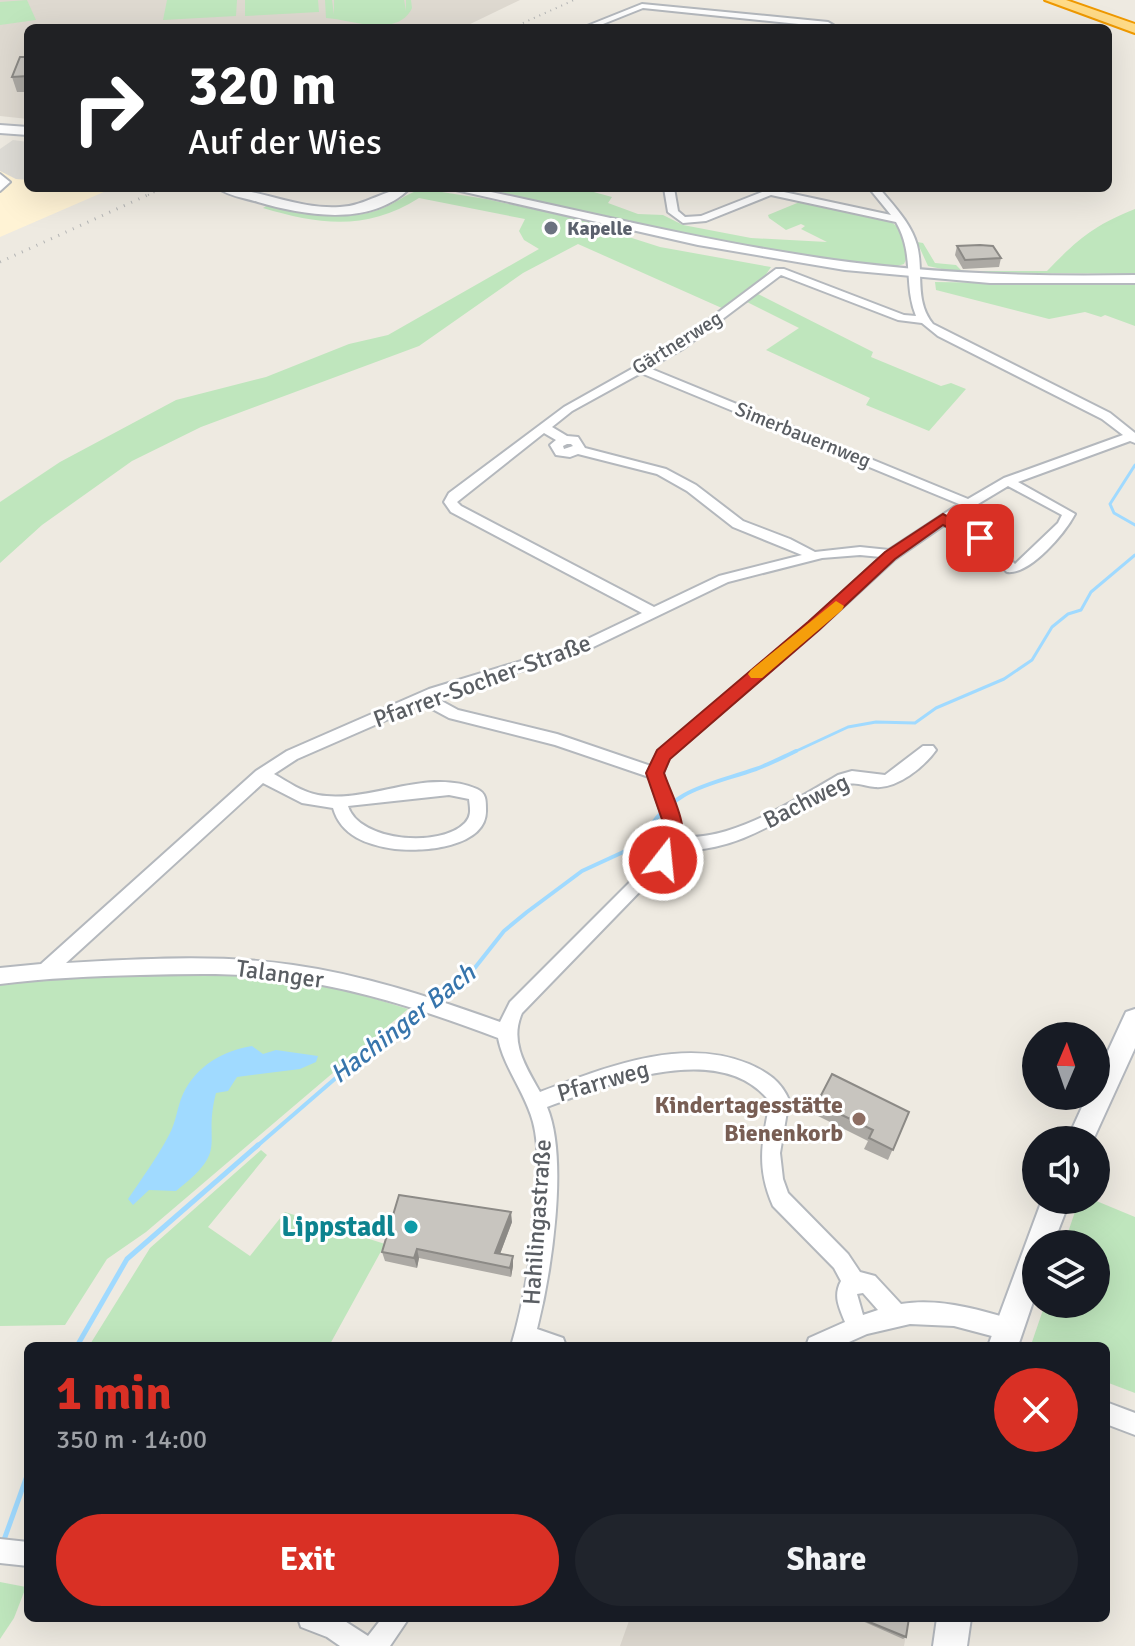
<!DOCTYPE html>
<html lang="en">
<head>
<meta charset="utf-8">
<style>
  :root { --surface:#171b24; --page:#20242c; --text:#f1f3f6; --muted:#9ea1a6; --accent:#d93025 }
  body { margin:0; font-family:Signika,sans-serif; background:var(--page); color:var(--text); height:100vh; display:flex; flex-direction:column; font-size:30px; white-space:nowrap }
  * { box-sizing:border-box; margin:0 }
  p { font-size:26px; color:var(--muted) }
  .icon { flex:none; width:44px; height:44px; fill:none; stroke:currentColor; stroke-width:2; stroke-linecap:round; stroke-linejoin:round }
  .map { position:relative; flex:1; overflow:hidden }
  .sheet { position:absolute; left:24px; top:1342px; width:1086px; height:280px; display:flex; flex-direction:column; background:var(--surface); border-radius:12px; box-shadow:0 8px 32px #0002 }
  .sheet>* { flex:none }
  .guide { position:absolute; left:24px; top:24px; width:1088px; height:168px; border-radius:12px; box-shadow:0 8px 32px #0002; background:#202124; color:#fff; overflow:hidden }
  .needle { width:52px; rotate:2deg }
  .buttons { position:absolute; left:1022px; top:1022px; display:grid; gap:16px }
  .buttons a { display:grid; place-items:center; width:88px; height:88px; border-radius:50%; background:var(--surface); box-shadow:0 8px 32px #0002; font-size:40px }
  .pin { position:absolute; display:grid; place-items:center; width:68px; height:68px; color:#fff; margin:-34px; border-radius:16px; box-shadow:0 4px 12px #0006 }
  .me { position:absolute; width:88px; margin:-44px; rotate:16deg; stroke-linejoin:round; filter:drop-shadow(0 0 6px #0008) }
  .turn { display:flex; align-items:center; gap:28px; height:168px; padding:0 32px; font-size:36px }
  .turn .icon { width:104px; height:104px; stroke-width:2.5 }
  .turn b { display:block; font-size:56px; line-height:68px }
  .round { display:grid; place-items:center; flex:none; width:84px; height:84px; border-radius:42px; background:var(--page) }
  .overview { display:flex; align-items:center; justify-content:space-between; height:136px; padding:0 32px }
  h1 { font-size:48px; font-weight:800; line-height:60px; color:var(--accent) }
  .cta { display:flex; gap:16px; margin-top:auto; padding:16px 32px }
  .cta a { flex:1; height:92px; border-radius:48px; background:var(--accent); color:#fff; font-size:32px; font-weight:800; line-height:92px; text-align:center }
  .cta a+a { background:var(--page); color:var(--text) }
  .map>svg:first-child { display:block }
</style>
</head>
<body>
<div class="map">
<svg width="1135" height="1646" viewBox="0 0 1135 1646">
  <rect width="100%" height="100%" fill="#eeeae1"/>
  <path fill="#fff3d5" d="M0,171L28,180V188H113L0,237Z"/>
  <path fill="#dedcd6" d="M13,140L28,142V180L16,179L0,171V149Z"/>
  <g fill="#ded9d0">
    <path d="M0,0H520L462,28H28V119L0,116Z"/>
    <path d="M630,1618H909L904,1646H620Z"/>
  </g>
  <g fill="#bfe6bd">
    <path d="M27,0L36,20L0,25V2Z"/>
    <path d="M167,0H237L236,16L163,20Z"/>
    <path d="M245,0H318L319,12L245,16Z"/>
    <path d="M325,0H332L334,15V0H404L406,11V0H411L412,8C398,39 348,19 326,18Z"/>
    <path d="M481,188H579L612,197L608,203L638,214L663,215L683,225L751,238L827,242L801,229L805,226L801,224L786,230L769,218L768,215L802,201L889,220L900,229L908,255L904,264L894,267L793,254L667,231Z"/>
    <path d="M423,189L486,199L617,227L610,231L660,247L771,267L765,276L724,309L578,244L523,273L419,346L201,427L132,461L42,525L0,563V502L60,462L176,400L266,377L349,344L388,335L539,249L524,240L519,231L525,219L419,198C367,231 320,225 263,208L271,203C305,212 344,222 378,210C394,205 406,193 423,189Z"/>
    <path d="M1135,209V274L956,272L928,266L917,242L923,243L935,263L956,265L962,271H1047C1077,240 1094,225 1135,209Z"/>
    <path d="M935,282L1135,285V326L1105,315L1101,317L1085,312L1049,319L936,290Z"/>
    <path d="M756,293L873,352L871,357L941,386L951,383L966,389L929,431L866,405L870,398L766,350L799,328L745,301Z"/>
    <path d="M46,974H264L340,988L408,1009L146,1232L107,1259L65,1325L0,1326V981Z"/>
    <path d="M261,1150L267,1155L208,1227L250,1256L285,1212L385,1244L329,1346H89L150,1248Z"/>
    <path d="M1079,1200H1094L1135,1217V1393L1106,1382V1346H1034L1032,1342L1045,1304H1096V1244H1064Z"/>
    <path d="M0,1582L26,1587L14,1618L0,1639Z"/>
  </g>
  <path fill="#a0daff" d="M252,1046L263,1054L276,1050L318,1056L316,1062L300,1069L237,1077L228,1091L216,1093C202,1147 231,1148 176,1191L149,1190L133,1205L128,1199C142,1178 157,1158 169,1135C176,1123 177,1107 183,1094C197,1065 223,1051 252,1046Z"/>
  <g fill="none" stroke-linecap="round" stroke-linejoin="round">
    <g stroke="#a0daff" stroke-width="3">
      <path d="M1135,465L1110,504L1114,513L1135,525"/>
      <path d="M792,753L848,727L876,722L915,723L936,708L1004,679L1032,660L1052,627L1068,614L1081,610L1091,592L1135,555"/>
    </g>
    <g stroke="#a0daff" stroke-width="4">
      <path d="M429,1000L466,979L504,931L527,912L582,871L632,848L637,836L646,833C673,788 710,785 756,769C770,764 783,757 796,751"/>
      <path d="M256,1147L418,1007"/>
    </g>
    <g stroke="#a0daff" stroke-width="5">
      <path d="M77,1346L127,1259L258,1145"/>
      <path d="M0,1551L28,1473"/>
    </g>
    <defs>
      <g id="street">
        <path d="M642,4L828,22L838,28L643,8L593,28H582Z"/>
        <path d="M0,174L10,182L0,191Z"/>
        <path d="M664,188H674L678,211L685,217L701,216L770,189L891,215L869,188H879C893,205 911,223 917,245C924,272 914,301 933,324L1110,413L1135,433V443L1130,441L1018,482L1075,514C1065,533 1030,575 1007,572L975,541L944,525L895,559L819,629L669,758L663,773L683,837C734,840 795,800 838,775L852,771L885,775L923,746H933L936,750C924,767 897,789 875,787C864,786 855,781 845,785C792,810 741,853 680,850L522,1013C509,1042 526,1067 540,1092C605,1068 681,1036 749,1064C767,1072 781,1081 789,1100L780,1153L783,1179L788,1193L848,1254L860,1272L875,1276L901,1304C937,1298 973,1308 1007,1318L1015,1321L1018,1329L1015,1337L1007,1340L954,1326L910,1324L867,1334L840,1346H806L809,1338L845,1322C839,1307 833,1296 841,1281L834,1268L773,1206C756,1167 762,1142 770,1102C722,1038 607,1084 547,1107C569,1159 551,1274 537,1329L563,1338L566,1346H511C527,1294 547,1174 533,1122C525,1092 504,1068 498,1038C432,1013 363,990 293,980C242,972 191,974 140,975C93,976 47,978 0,984V968L41,964L256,771L287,751L429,689L577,644L642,613L451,512L444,502L449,493L564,407L676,344L776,269H784L904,315L916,316C903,284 915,255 896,222L771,195L706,221L683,223L668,212ZM781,275L898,320L922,323L938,336L1102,419L1123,435L1004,478L968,499L649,368L684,348ZM641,373L959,504L889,550L860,547L815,552L790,539L743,521L696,485L666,469L585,448L578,437L567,436L552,427L572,411ZM544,433L556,440L550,445L556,455L570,457L578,454L657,474L687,491L733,527L802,555L719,576L654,607L461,506L457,502ZM567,444H571L573,446L564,449L563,446ZM1008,486L1062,515L1058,523L1015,564L985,535L953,519ZM860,555L881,557L809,623L658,751L651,766L557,734L458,710L436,698L587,650L728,582L822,558ZM423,704L449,718L555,745L649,777L668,834L665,847L510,1002L500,1022C433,998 364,975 293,965C219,954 141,959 66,963L263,783L302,803L333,808C341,836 367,845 395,849C421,852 488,848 486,809C486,800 486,793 477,789C427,767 369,804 318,795C302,792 288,782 274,774L297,759ZM449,795L469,799C470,808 472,816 465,823C441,848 359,842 348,806ZM863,1293L878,1310L863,1315L857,1294Z"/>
        <path d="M1106,1402L1135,1413V1435L1106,1424Z"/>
        <path d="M0,1539L28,1542V1566L0,1563Z"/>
        <path d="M298,1618H340L368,1636L382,1618H409L390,1646H340L327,1637L301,1627Z"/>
      </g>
      <g id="secondary">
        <path d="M0,125L28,127V135L0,133Z"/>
        <path d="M218,188C259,188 297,210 340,207C366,206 386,188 410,188C371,227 306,216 258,202C245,198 228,196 218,188Z"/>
        <path d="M447,188H472C579,210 686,237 795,254C907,273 1021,277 1135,275V283H990L845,270L698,245Z"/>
        <path d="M1135,1009V1048L1093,1140H1067L1087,1096H1096V1077L1126,1012Z"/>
        <path d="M1042,1200H1070L1053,1244H1036V1293L1018,1346H988Z"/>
        <path d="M937,1618H971L967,1646H933Z"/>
      </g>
      <path id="highway" d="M1045,0H1066L1135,24V33Z"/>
    </defs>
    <use href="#street" stroke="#b4b8bd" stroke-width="4"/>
    <use href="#secondary" stroke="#b5b9bf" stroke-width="4"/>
    <use href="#highway" stroke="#ef9900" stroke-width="4"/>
    <use href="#street" fill="#fff" fill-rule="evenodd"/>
    <use href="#secondary" fill="#fff" fill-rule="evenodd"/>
    <use href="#highway" fill="#ffdb87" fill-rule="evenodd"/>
    <g stroke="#b3b4b4" stroke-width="2" stroke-dasharray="1 5" stroke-linecap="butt">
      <path d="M512,28L574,0"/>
      <path d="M148,195L164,188"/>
    </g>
    <path stroke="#b3b4b4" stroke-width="3" stroke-dasharray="1 7" stroke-linecap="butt" d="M0,262L152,193"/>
  </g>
  <g fill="#aca9a4">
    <path d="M28,57V92H17L12,77Z"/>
    <path d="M957,246L1001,258L999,267L963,269L955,255Z"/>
    <path d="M817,1103L909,1112L888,1160L864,1149L868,1141L814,1114Z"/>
    <path d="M512,1222L500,1254L513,1256V1266L511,1277L419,1258L417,1268L385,1261L382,1252Z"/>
    <path d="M860,1618H909L906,1637L903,1639L860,1620Z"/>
  </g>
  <g fill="#8c8a86">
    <path d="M511,1212L512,1222L497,1262L495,1253Z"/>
    <path d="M417,1249L419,1258L417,1268L414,1258Z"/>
    <path d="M513,1256V1266L511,1277L510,1268Z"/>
  </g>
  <g fill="#c8c5bf" stroke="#8c8a86" stroke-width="2">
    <path d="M20,57H28V76L12,77Z"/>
    <path d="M980,245L993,246L1001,258L965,260L957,246Z"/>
    <path d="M832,1074L909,1112L893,1150L869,1138L873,1130L817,1103Z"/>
    <path d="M399,1195L511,1212L495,1253L513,1256L510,1268L417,1249L414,1258L382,1252Z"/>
    <path d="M862,1618H909L906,1637L862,1619Z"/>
  </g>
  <path fill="#d93025" stroke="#8d1f18" stroke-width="2" d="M943,514L988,538L985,541H975L943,525L895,559L819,630L670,759L664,773C676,807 696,834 670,865H656L654,860L663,847L667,834L646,773L657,750L808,622L885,552Z"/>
  <path fill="#f59e0b" d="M836,601L844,606L842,610L762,678H751L748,674L751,670Z"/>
  <circle fill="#6b7280" stroke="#fff" stroke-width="3" cx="551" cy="228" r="8"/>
  <circle fill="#8d6e63" stroke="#fff" stroke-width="3" cx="859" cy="1119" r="8"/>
  <circle fill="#0f9aa8" stroke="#fff" stroke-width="3" cx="411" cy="1227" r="8"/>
  <g text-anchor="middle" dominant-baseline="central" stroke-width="6" stroke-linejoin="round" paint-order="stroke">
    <g font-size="20" font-weight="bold" fill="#5b616d" stroke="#fff" text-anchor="start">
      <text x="567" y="228">Kapelle</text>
    </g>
    <g font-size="20" fill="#5a5e63" stroke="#fff">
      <text transform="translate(677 343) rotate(-32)">Gärtnerweg</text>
      <text transform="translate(803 435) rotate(22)">Simerbauernweg</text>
    </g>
    <g font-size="24" fill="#5a5e63" stroke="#fff">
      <text transform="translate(482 681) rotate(-20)">Pfarrer-Socher-Straße</text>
      <text transform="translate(806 801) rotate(-27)">Bachweg</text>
      <text transform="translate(280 974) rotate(8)">Talanger</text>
      <text transform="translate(603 1081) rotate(-16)">Pfarrweg</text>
      <text transform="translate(537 1222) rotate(-86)">Hahilingastraße</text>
    </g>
    <g font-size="24" font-weight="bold" fill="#785e54" stroke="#fff" text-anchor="end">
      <text x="843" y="1105">Kindertagesstätte<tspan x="843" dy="28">Bienenkorb</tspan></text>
    </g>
    <g font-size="26" font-style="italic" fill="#3775ac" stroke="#fff">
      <text transform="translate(403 1024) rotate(-38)">Hachinger Bach</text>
    </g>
    <g font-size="28" font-weight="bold" fill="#0d838f" stroke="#fff" text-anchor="end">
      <text x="395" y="1227">Lippstadl</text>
    </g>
  </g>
</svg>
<div class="buttons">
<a><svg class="needle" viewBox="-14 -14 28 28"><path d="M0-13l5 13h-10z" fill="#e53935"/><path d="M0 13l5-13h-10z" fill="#9ea1a6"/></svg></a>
<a><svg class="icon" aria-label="sound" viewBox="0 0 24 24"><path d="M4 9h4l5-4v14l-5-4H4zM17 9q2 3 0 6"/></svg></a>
<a><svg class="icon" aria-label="layers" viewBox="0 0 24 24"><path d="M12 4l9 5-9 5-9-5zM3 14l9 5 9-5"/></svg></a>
</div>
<div class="pin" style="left:980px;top:538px;background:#d93025"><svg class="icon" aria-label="arrive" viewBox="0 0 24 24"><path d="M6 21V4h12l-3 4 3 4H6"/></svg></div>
<svg class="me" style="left:663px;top:860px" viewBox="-20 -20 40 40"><circle r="17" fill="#d93025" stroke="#fff" stroke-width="3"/><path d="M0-11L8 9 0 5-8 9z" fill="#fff"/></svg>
<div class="guide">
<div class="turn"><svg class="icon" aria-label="right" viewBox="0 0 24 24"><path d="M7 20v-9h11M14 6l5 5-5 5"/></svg><div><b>320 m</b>Auf der Wies</div></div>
</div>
<section class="sheet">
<div class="overview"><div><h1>1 min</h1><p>350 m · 14:00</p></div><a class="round" style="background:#d93025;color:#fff"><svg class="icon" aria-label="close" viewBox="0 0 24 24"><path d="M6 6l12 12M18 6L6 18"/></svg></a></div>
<div class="cta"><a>Exit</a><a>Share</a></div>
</section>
</div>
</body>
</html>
